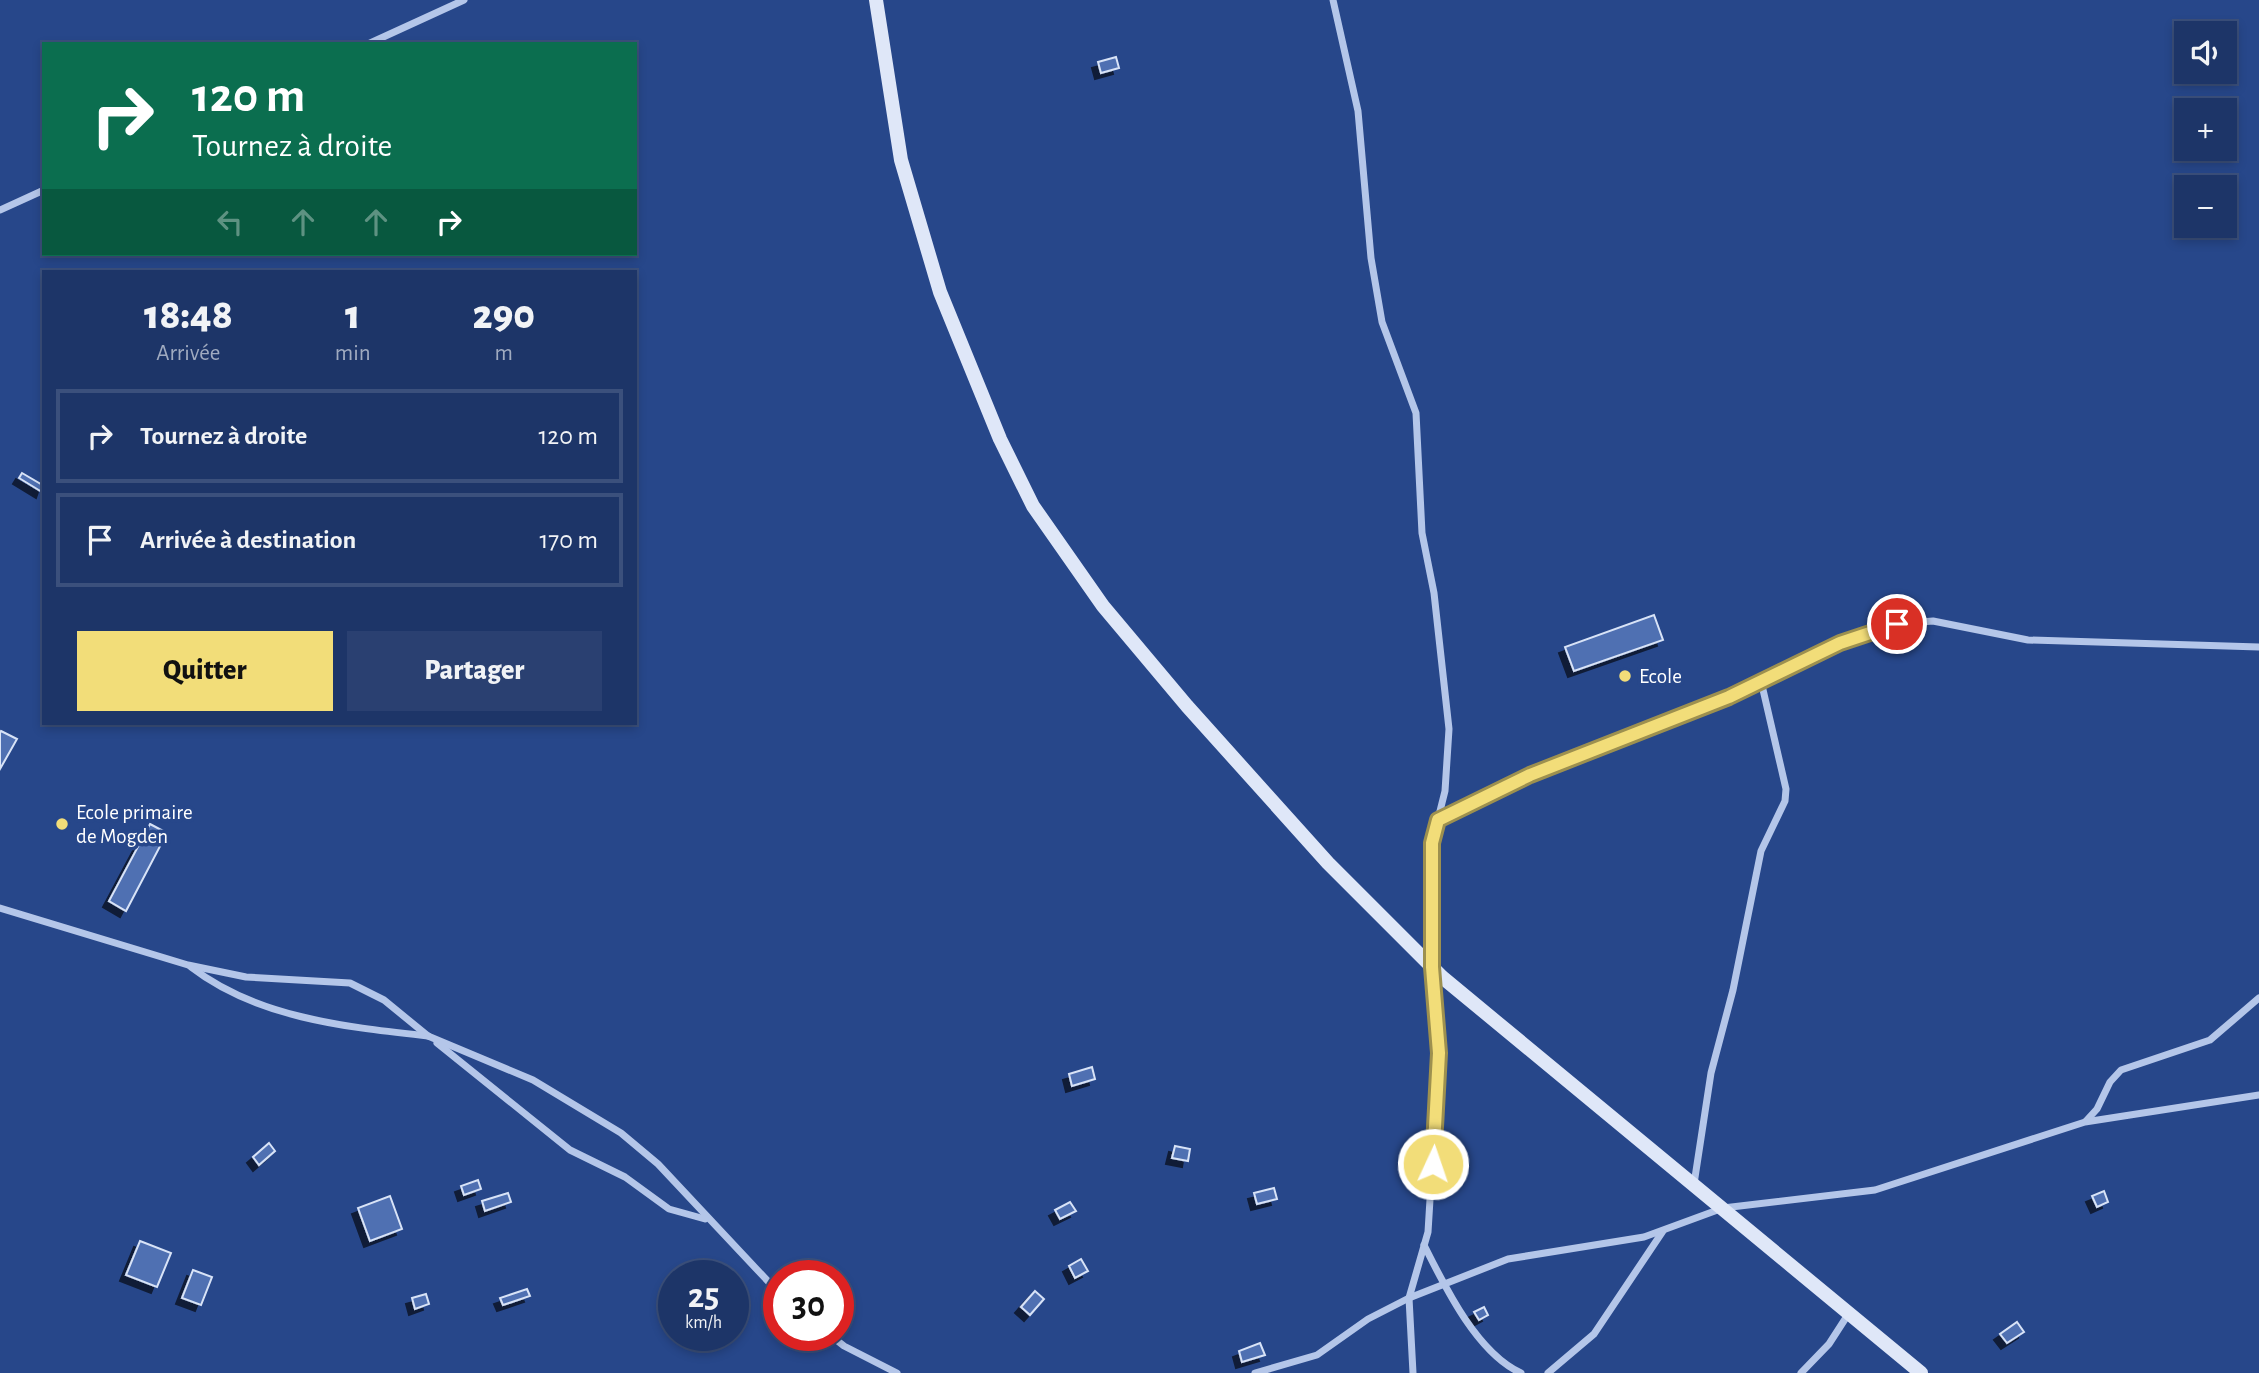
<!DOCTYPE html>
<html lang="fr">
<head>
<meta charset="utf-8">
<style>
  :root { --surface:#1d3568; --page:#2a4071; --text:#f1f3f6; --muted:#a0abc0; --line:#3b507c; --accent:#f2dd79 }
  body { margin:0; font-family:"Alegreya Sans",sans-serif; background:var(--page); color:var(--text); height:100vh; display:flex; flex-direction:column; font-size:26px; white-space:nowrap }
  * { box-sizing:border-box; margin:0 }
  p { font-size:23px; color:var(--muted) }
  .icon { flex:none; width:38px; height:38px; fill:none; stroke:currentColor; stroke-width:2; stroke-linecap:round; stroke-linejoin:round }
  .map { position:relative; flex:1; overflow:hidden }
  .panel { position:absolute; left:42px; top:270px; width:595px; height:455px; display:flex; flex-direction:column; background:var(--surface); border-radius:0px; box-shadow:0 4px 10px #0003,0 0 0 2px var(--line) }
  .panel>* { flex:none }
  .hud { position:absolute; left:42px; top:42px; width:595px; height:214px; border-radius:0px; box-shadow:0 4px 10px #0003,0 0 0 2px var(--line); background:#0b6e4f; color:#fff; overflow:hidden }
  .fabs { position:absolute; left:2174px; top:21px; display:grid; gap:14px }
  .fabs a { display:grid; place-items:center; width:63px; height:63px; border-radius:0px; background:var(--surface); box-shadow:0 4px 10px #0003,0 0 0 2px var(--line); font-size:35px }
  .speed { position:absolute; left:658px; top:1260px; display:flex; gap:14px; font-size:35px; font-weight:700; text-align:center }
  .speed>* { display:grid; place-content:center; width:91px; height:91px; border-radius:50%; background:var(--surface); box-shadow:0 4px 10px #0003,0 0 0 2px var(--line); line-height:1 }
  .speed small { font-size:18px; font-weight:400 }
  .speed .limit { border:10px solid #d22; background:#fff; color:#111 }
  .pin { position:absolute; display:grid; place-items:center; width:60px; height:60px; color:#fff; margin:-30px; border:4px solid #fff; border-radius:50%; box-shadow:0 2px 7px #0007 }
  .me { position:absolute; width:77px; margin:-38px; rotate:3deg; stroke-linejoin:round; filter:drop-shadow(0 0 5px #0008) }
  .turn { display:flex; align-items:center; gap:24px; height:147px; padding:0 35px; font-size:32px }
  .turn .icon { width:91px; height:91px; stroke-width:2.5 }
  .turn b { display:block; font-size:49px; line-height:60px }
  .lanes { display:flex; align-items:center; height:66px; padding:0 35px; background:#0003; justify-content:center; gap:35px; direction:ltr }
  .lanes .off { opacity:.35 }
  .eta { display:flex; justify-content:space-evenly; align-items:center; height:119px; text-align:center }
  .eta b { font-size:42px; font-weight:800; line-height:49px }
  .cta { display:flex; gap:14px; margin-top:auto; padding:14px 35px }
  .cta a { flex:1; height:80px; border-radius:0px; background:var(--accent); color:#111; font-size:28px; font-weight:800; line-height:80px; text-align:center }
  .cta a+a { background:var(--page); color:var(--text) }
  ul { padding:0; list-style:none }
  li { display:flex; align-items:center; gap:21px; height:94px; margin:0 14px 10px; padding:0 21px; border:4px solid var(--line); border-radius:0px }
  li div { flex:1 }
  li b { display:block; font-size:26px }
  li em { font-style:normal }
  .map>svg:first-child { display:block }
</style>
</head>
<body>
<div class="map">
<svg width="2259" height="1373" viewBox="0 0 2259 1373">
  <defs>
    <filter id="shadow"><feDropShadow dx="-6" dy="6" stdDeviation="0" flood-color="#0009"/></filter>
  </defs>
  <rect width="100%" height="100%" fill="#27478a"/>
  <g fill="#4f70b2" stroke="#d8e3f7" stroke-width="2" filter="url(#shadow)">
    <path d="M1116,57L1119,68L1101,73L1098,62Z"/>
    <path d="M22,473L44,486L42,492L19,478Z"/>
    <path d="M1654,615L1663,640L1574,671L1565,647Z"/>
    <path d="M1,731L17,739L0,769V733Z"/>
    <path d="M150,824L167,833L126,911L109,901Z"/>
    <path d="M1092,1067L1095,1079L1072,1086L1069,1074Z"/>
    <path d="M269,1143L275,1151L259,1165L253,1157Z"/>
    <path d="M1175,1146L1190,1149L1188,1161L1172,1158Z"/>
    <path d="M478,1180L481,1189L464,1195L461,1186Z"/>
    <path d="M1274,1188L1277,1199L1257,1204L1254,1193Z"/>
    <path d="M2104,1191L2108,1202L2097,1207L2092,1196Z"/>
    <path d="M508,1193L511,1202L485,1211L482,1201Z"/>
    <path d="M390,1196L402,1229L370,1241L358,1208Z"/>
    <path d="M1070,1202L1076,1211L1060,1219L1055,1210Z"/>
    <path d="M140,1241L171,1253L157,1287L126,1275Z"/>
    <path d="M1081,1259L1088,1271L1075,1278L1069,1266Z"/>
    <path d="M193,1270L212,1277L201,1305L182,1298Z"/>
    <path d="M527,1289L530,1296L503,1305L500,1298Z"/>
    <path d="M1035,1291L1044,1299L1030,1315L1021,1307Z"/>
    <path d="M426,1294L429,1304L415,1309L412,1298Z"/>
    <path d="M1484,1307L1488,1315L1479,1320L1474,1312Z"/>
    <path d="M2017,1322L2024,1332L2007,1343L2000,1334Z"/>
    <path d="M1260,1343L1265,1355L1242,1362L1239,1351Z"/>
  </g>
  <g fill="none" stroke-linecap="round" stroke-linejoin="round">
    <g stroke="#b4c6e9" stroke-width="7">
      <path d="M1333,0L1358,111L1371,258L1382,322L1416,413L1422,533L1434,593L1449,729L1445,791L1432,843V967L1439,1053L1428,1232L1409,1298L1413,1373"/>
      <path d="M368,44L464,0"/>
      <path d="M0,210L44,190"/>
      <path d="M1438,820L1530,775L1729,697L1841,643L1897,624L1933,621L2028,640L2259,647"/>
      <path d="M0,908L188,965L246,977L350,983L384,1000L428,1036L533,1080L621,1133L658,1164L779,1293"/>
      <path d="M191,967C257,1018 346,1027 428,1036"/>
      <path d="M437,1043L570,1150L625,1177L669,1209L705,1219"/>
      <path d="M2086,1121L2097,1109L2110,1082L2121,1070L2210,1040L2259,998"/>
      <path d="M1694,1184L1711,1073L1733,990L1761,851L1785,801L1786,789L1761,681"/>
      <path d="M1424,1245C1445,1287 1477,1353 1521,1373"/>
      <path d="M830,1335L844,1346L897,1373"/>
      <path d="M1255,1373L1317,1355L1368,1319L1409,1298L1508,1259L1644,1237L1723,1208L1875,1190L2085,1122L2259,1095"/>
      <path d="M1548,1373L1594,1334L1663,1231"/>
      <path d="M1801,1373L1829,1344L1849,1313"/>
    </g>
    <path stroke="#dfe7f8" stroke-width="14" d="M876,0L901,160L940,292L1000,439L1033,506L1103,606L1187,706L1328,863L1442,977L1921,1373"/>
  </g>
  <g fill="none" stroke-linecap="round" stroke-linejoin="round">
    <defs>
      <path id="route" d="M1433,1164L1439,1053L1432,967V843L1438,820L1530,775L1729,697L1840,643L1897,624"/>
    </defs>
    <use href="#route" stroke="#9d904f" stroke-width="18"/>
    <use href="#route" stroke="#f2dd79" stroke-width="12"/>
  </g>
  <g fill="#f2dd79" stroke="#27478a" stroke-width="2.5">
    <circle cx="1625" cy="676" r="7"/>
    <circle cx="62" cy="824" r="7"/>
  </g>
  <g text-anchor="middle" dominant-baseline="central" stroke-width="7" stroke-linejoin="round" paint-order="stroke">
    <g font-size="21" fill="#fff" stroke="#27478a" text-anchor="start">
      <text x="1639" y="676">Ecole</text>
      <text x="76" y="812">Ecole primaire<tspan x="76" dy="24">de Mogden</tspan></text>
    </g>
  </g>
</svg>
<div class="fabs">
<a><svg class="icon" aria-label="sound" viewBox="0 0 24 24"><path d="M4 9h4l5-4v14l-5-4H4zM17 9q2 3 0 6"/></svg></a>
<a>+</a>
<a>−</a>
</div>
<div class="speed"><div>25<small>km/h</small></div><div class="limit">30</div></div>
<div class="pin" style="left:1897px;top:624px;background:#d93025"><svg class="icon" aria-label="arrive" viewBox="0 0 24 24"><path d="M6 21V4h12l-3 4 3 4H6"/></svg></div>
<svg class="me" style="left:1433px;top:1164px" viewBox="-20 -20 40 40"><circle r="17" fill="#f2dd79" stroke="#fff" stroke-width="3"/><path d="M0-11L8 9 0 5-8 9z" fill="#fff"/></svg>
<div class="hud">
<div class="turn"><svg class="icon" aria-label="right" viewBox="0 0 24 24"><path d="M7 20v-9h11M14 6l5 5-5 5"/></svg><div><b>120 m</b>Tournez à droite</div></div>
<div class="lanes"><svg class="icon off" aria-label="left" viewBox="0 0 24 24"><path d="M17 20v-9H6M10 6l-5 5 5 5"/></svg><svg class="icon off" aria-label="ahead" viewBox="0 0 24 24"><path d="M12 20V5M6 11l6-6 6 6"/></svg><svg class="icon off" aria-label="ahead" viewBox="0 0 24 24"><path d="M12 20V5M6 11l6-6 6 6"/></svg><svg class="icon" aria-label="right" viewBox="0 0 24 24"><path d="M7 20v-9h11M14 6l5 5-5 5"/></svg></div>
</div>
<section class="panel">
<div class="eta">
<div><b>18:48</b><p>Arrivée</p></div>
<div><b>1</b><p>min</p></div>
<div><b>290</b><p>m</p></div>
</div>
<ul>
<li><svg class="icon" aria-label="right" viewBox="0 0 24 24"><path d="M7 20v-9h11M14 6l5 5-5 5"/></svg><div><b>Tournez à droite</b></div><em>120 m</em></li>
<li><svg class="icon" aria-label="arrive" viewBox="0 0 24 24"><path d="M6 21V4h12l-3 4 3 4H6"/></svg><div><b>Arrivée à destination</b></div><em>170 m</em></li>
</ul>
<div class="cta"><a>Quitter</a><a>Partager</a></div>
</section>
</div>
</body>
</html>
